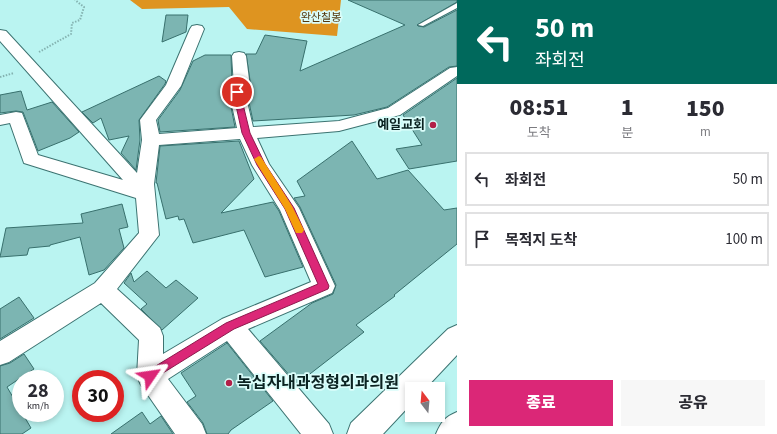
<!DOCTYPE html>
<html lang="ko">
<head>
<meta charset="utf-8">
<style>
  :root { --surface:#fff; --page:#f7f7f7; --text:#2b2b33; --muted:#7c7c81; --line:#e1e1e2; --accent:#db2777 }
  body { margin:0; font-family:"Source Sans 3","Noto Sans KR",sans-serif; background:var(--page); color:var(--text); height:100vh; display:flex; flex-direction:column; font-size:15px; white-space:nowrap }
  * { box-sizing:border-box; margin:0 }
  p { font-size:13px; color:var(--muted) }
  .icon { flex:none; width:22px; height:22px; fill:none; stroke:currentColor; stroke-width:2; stroke-linecap:round; stroke-linejoin:round }
  .map { position:relative; flex:1; overflow:hidden }
  .details { display:flex; flex-direction:column; background:var(--surface); width:320px }
  .details>* { flex:none }
  .guide { background:#00695c; color:#fff; overflow:hidden }
  .needle { width:26px; rotate:344deg }
  .buttons { position:absolute; left:405px; top:382px; display:grid; gap:8px }
  .buttons a { display:grid; place-items:center; width:40px; height:40px; border-radius:0px; background:var(--surface); box-shadow:0 2px 6px #0003; font-size:20px }
  .speed { position:absolute; left:12px; top:370px; display:flex; gap:8px; font-size:20px; font-weight:700; text-align:center }
  .speed>* { display:grid; place-content:center; width:52px; height:52px; border-radius:50%; background:var(--surface); box-shadow:0 2px 6px #0003; line-height:1 }
  .speed small { font-size:10px; font-weight:400 }
  .speed .limit { border:6px solid #d22; background:#fff; color:#111 }
  .pin { position:absolute; display:grid; place-items:center; width:34px; height:34px; color:#fff; margin:-17px; border:2px solid #fff; border-radius:50%; box-shadow:0 1px 4px #0007 }
  .me { position:absolute; width:44px; margin:-22px; rotate:58deg; stroke-linejoin:round; filter:drop-shadow(0 0 3px #0008) }
  .turn { display:flex; align-items:center; gap:14px; height:84px; padding:0 12px; font-size:18px }
  .turn .icon { width:52px; height:52px; stroke-width:2.5 }
  .turn b { display:block; font-size:28px; line-height:34px }
  .eta { display:flex; justify-content:space-evenly; align-items:center; height:68px; text-align:center }
  .eta b { font-size:24px; font-weight:800; line-height:28px }
  .button { display:flex; gap:8px; margin-top:auto; padding:8px 12px }
  .button a { flex:1; height:46px; border-radius:0px; background:var(--accent); color:#fff; font-size:16px; font-weight:800; line-height:46px; text-align:center }
  .button a+a { background:var(--page); color:var(--text) }
  ul { padding:0; list-style:none }
  li { display:flex; align-items:center; gap:12px; height:54px; margin:0 8px 6px; padding:0 4px; border:2px solid var(--line); border-radius:0px }
  li div { flex:1 }
  li b { display:block; font-size:15px }
  li em { font-style:normal }
  main { display:flex; flex:1; min-height:0 }
  .map>svg:first-child { display:block }
</style>
</head>
<body>
<main>
<div class="map">
<svg width="457" height="434" viewBox="0 0 457 434">
  <rect width="100%" height="100%" fill="#baf4f1"/>
  <path fill="#de9420" d="M130,0H341L337,36L247,29L229,7L142,9Z"/>
  <g fill="#7cb5b2" stroke="#38706d">
    <path d="M348,0H457V2L417,25L418,26L424,27L457,10V66L449,67L387,107L354,115L253,121L247,93L251,87L246,54H256L265,35L307,41L300,71L405,25Z"/>
    <path d="M166,15H188L186,32L162,42Z"/>
    <path d="M205,55H231L232,86L228,92L235,127L160,132L158,120L180,90L193,61Z"/>
    <path d="M159,76L166,81L165,84L139,120L140,140L136,170L121,153L129,136L109,140L101,118L93,123L82,112Z"/>
    <path d="M457,78V161L409,169L396,149L422,145L403,115Z"/>
    <path d="M21,91L27,110L52,102L79,132L70,138L38,151L23,112L16,111L0,113V95Z"/>
    <path d="M239,141L254,179L221,213L273,202L279,211L303,267L265,277L244,230L193,243L184,219L179,220L178,216L166,219L157,183H156L160,146Z"/>
    <path d="M352,141L377,179L408,170L444,210L457,208V244L394,295L395,296L356,325L364,332L297,384L260,341L312,303L333,294L336,285L300,207L294,198L305,196L297,181Z"/>
    <path d="M122,204L128,227L119,229L124,248L104,270L89,275L80,237L50,245V246L29,248L27,255L0,257L6,228L83,223L81,214Z"/>
    <path d="M147,271L166,288L176,280L198,298L162,330L141,309L147,304L124,283L131,273L134,282Z"/>
    <path d="M19,297L34,318L0,339V309Z"/>
    <path d="M227,343L273,401L231,430L228,434H207L203,423L187,402L196,396L181,373Z"/>
    <path d="M24,354L34,369L7,387L31,428L22,434H0V366L10,363Z"/>
    <path d="M142,412L150,424L161,416L173,434H111Z"/>
  </g>
  <g fill="none" stroke-linecap="round" stroke-linejoin="round">
    <defs>
      <path id="service" d="M457,3V8L423,26L418,25Z"/>
      <path id="minor" d="M197,25L202,26L204,29L181,86L156,120L159,134L237,128L229,92L234,86L232,56L234,53L239,52L244,53L246,56L250,87L245,93L253,127L339,121L388,108L450,68L457,67V76L400,115L339,131L257,138L269,164L299,208L335,286L332,293L248,329L329,424L333,434H301L227,341L168,379L202,424L206,434H175L141,385L137,376L139,340L101,303L9,362L0,365V341L95,283L139,233L136,198L24,163L10,123L0,125V115L16,112L22,113L38,155L123,180L0,41V30L6,31L137,173L142,140L140,120L166,85L190,29L192,26ZM240,139L252,165L280,210L311,282L222,319L163,354V336L160,328L117,289L159,235L154,184L159,145Z"/>
      <g id="tertiary">
        <path d="M457,325V355L425,389H412V403L383,434H347L351,423L448,329Z"/>
        <path d="M457,412V434H436C441,422 445,417 457,412Z"/>
      </g>
    </defs>
    <use href="#service" stroke="#3c7371" stroke-width="2"/>
    <use href="#minor" stroke="#3c7371" stroke-width="2"/>
    <use href="#tertiary" stroke="#3c7371" stroke-width="2"/>
    <g stroke="#84b3b1" stroke-width="2" stroke-dasharray="1.5 1.5" stroke-linecap="butt">
      <path d="M39,52L71,34L72,23L80,20L84,7L75,0"/>
      <path d="M0,77L14,73"/>
    </g>
    <use href="#service" fill="#fff" fill-rule="evenodd"/>
    <use href="#minor" fill="#fff" fill-rule="evenodd"/>
    <use href="#tertiary" fill="#fff" fill-rule="evenodd"/>
  </g>
  <path fill="#db2777" stroke="#8e194d" d="M237,89L240,92L250,133L265,164L294,208L329,286L328,289L234,329L150,381L146,380L144,376L146,372L226,323L318,284L285,209L257,165L242,133L233,92Z"/>
  <path fill="#f59e0b" d="M259,156L261,157L292,206L304,230L302,233H296L285,209L254,159Z"/>
  <g fill="#b22048" stroke="#dafdfa" stroke-width="1.5">
    <circle cx="433" cy="125" r="4"/>
    <circle cx="229" cy="383" r="4"/>
  </g>
  <g text-anchor="middle" dominant-baseline="central" stroke-width="3.5" stroke-linejoin="round" paint-order="stroke">
    <g font-size="11" fill="#56380c" stroke="#dafdfa">
      <text x="321" y="17">완산칠봉</text>
    </g>
    <g font-size="13" font-weight="bold" fill="#0a2221" stroke="#dafdfa" text-anchor="end">
      <text x="425" y="125">예일교회</text>
    </g>
    <g font-size="16" font-weight="bold" fill="#0a2221" stroke="#dafdfa" text-anchor="start">
      <text x="237" y="383">녹십자내과정형외과의원</text>
    </g>
  </g>
</svg>
<div class="buttons">
<a><svg class="needle" viewBox="-14 -14 28 28"><path d="M0-13l5 13h-10z" fill="#e53935"/><path d="M0 13l5-13h-10z" fill="#7c7c81"/></svg></a>
</div>
<div class="speed"><div>28<small>km/h</small></div><div class="limit">30</div></div>
<div class="pin" style="left:237px;top:92px;background:#d93025"><svg class="icon" aria-label="arrive" viewBox="0 0 24 24"><path d="M6 21V4h12l-3 4 3 4H6"/></svg></div>
<svg class="me" style="left:150px;top:376px" viewBox="-20 -20 40 40"><path d="M0-17L14 15 0 8-14 15z" fill="#db2777" stroke="#fff" stroke-width="4"/></svg>
</div>
<section class="details">
<div class="guide">
<div class="turn"><svg class="icon" aria-label="left" viewBox="0 0 24 24"><path d="M17 20v-9H6M10 6l-5 5 5 5"/></svg><div><b>50 m</b>좌회전</div></div>
</div>
<div class="eta">
<div><b>08:51</b><p>도착</p></div>
<div><b>1</b><p>분</p></div>
<div><b>150</b><p>m</p></div>
</div>
<ul>
<li><svg class="icon" aria-label="left" viewBox="0 0 24 24"><path d="M17 20v-9H6M10 6l-5 5 5 5"/></svg><div><b>좌회전</b></div><em>50 m</em></li>
<li><svg class="icon" aria-label="arrive" viewBox="0 0 24 24"><path d="M6 21V4h12l-3 4 3 4H6"/></svg><div><b>목적지 도착</b></div><em>100 m</em></li>
</ul>
<div class="button"><a>종료</a><a>공유</a></div>
</section>
</main>
</body>
</html>
